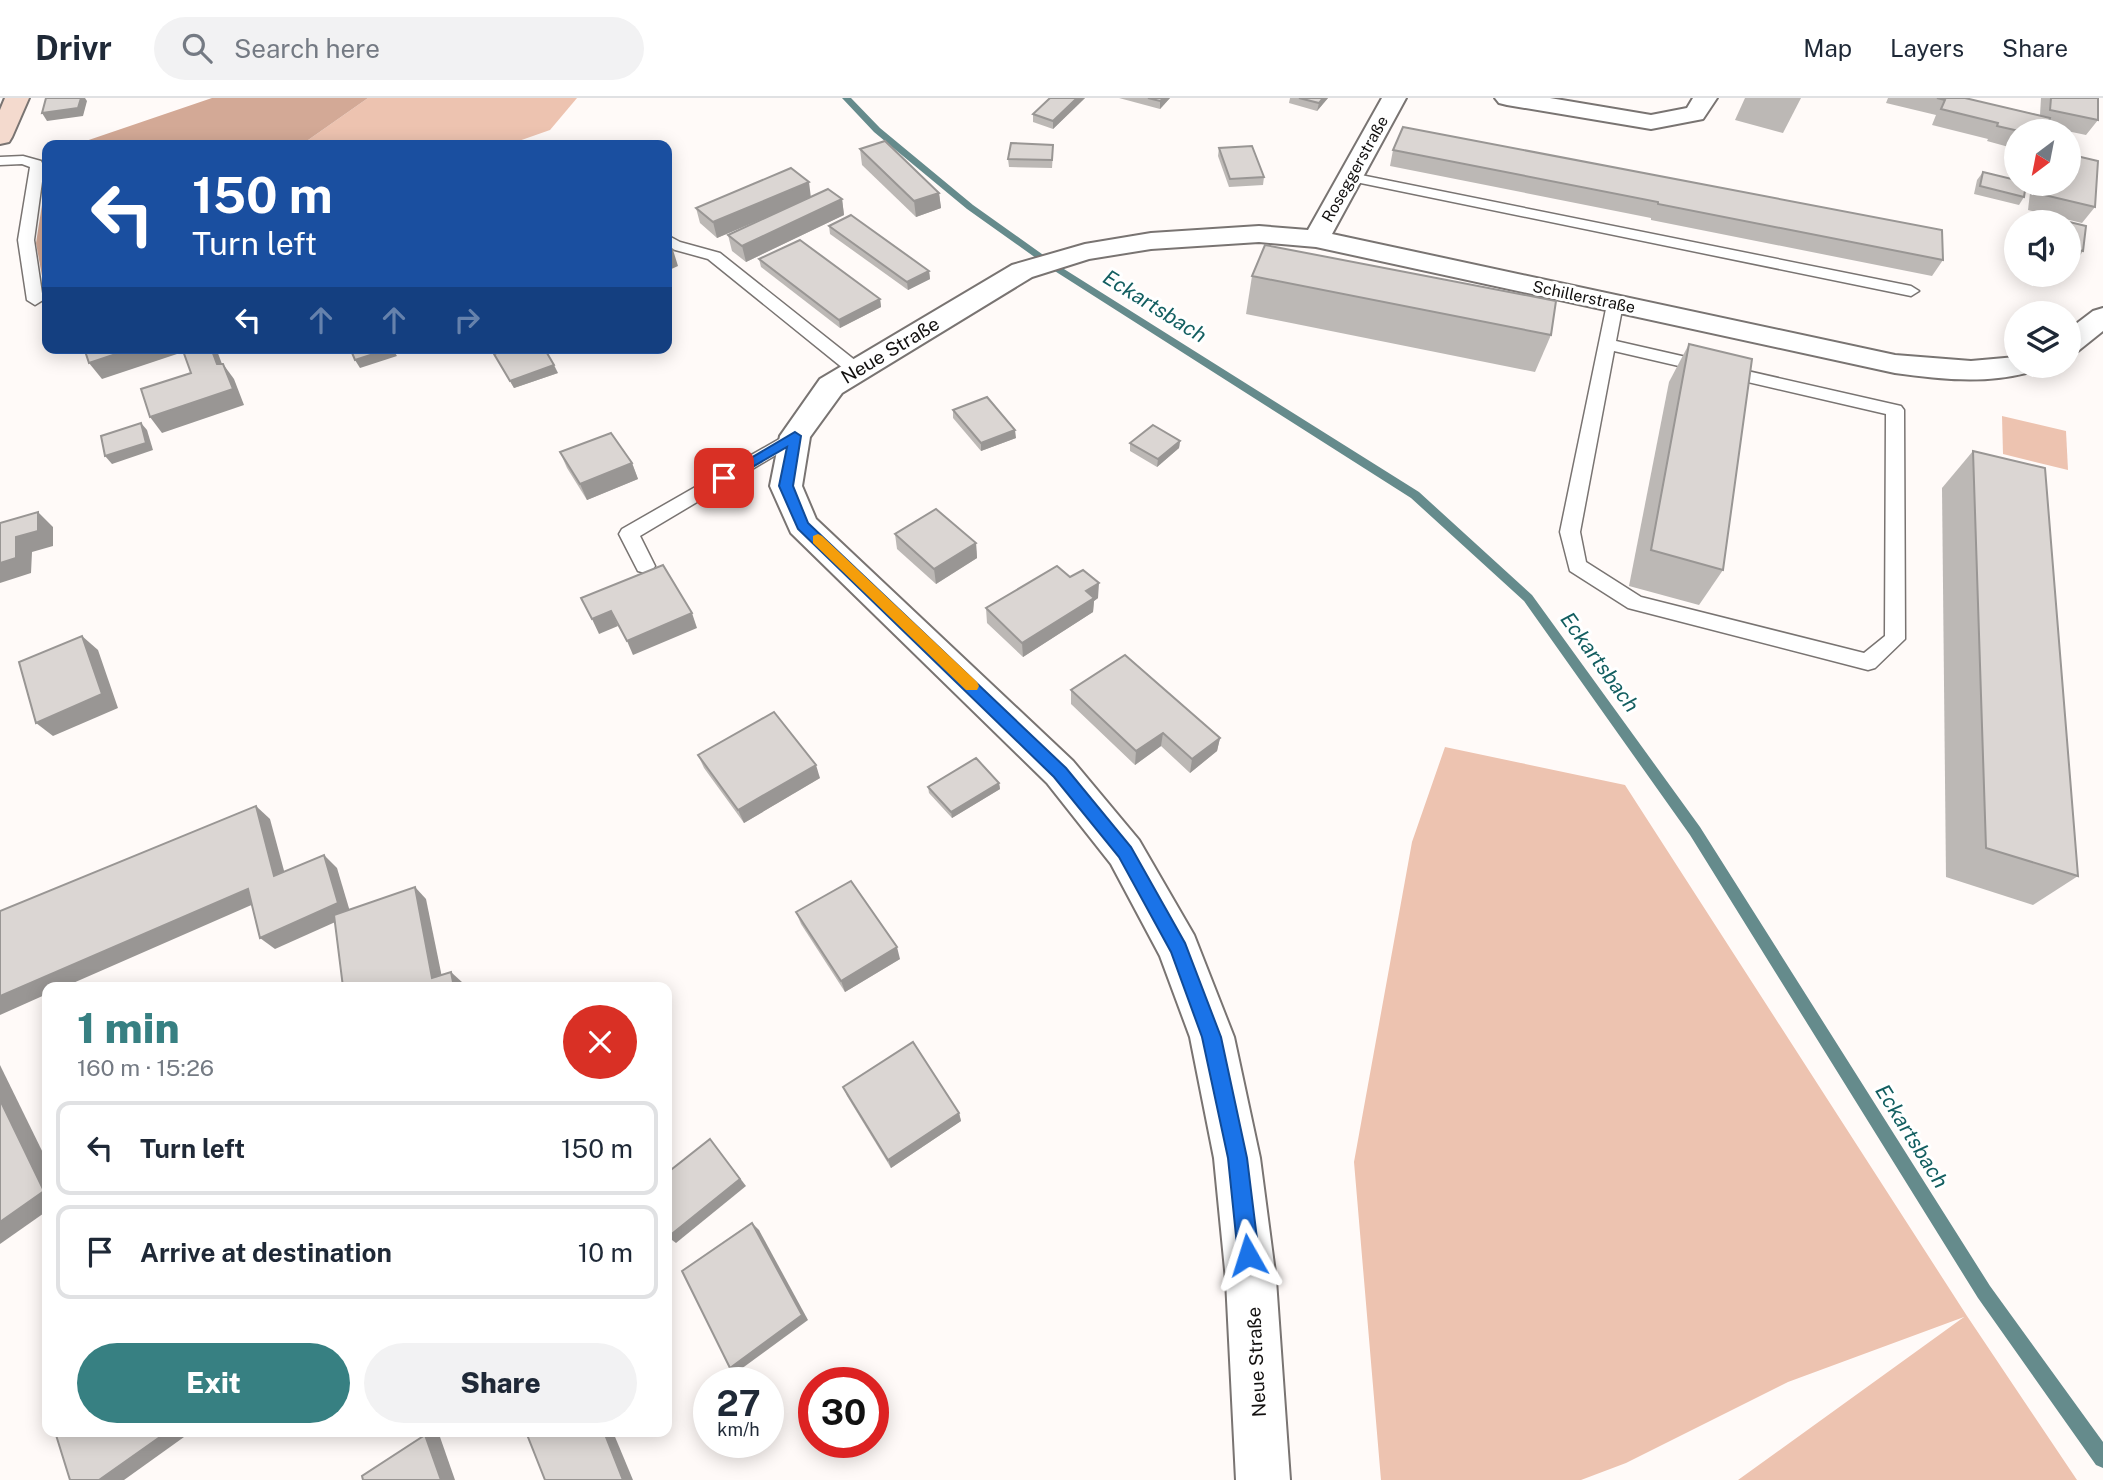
<!DOCTYPE html>
<html lang="en">
<head>
<meta charset="utf-8">
<style>
  :root { --surface:#fff; --page:#f2f2f3; --text:#1f2937; --muted:#747a83; --line:#e0e1e3; --accent:#378082 }
  body { margin:0; font-family:"Public Sans",sans-serif; background:var(--page); color:var(--text); height:100vh; display:flex; flex-direction:column; font-size:26px; white-space:nowrap }
  * { box-sizing:border-box; margin:0 }
  p { font-size:23px; color:var(--muted) }
  .icon { flex:none; width:38px; height:38px; fill:none; stroke:currentColor; stroke-width:2; stroke-linecap:round; stroke-linejoin:round }
  .map { position:relative; flex:1; overflow:hidden }
  .side { position:absolute; left:42px; top:884px; width:630px; height:455px; display:flex; flex-direction:column; background:var(--surface); border-radius:14px; box-shadow:0 4px 18px #0003 }
  .side>* { flex:none }
  .top-card { position:absolute; left:42px; top:42px; width:630px; height:214px; border-radius:14px; box-shadow:0 4px 18px #0003; background:#1a4fa0; color:#fff; overflow:hidden }
  .needle { width:46px; rotate:212deg }
  .buttons { position:absolute; left:2004px; top:21px; display:grid; gap:14px }
  .buttons a { display:grid; place-items:center; width:77px; height:77px; border-radius:50%; background:var(--surface); box-shadow:0 4px 18px #0003; font-size:35px }
  .speed { position:absolute; left:693px; top:1269px; display:flex; gap:14px; font-size:35px; font-weight:700; text-align:center }
  .speed>* { display:grid; place-content:center; width:91px; height:91px; border-radius:50%; background:var(--surface); box-shadow:0 4px 18px #0003; line-height:1 }
  .speed small { font-size:18px; font-weight:400 }
  .speed .limit { border:10px solid #d22; background:#fff; color:#111 }
  .pin { position:absolute; display:grid; place-items:center; width:60px; height:60px; color:#fff; margin:-30px; border-radius:14px; box-shadow:0 4px 10px #0006 }
  .me { position:absolute; width:77px; margin:-38px; rotate:354deg; stroke-linejoin:round; filter:drop-shadow(0 0 5px #0008) }
  .turn { display:flex; align-items:center; gap:24px; height:147px; padding:0 35px; font-size:32px }
  .turn .icon { width:91px; height:91px; stroke-width:2.5 }
  .turn b { display:block; font-size:49px; line-height:60px }
  .lanes { display:flex; align-items:center; height:66px; padding:0 35px; background:#0003; justify-content:center; gap:35px; direction:ltr }
  .lanes .off { opacity:.35 }
  .round { display:grid; place-items:center; flex:none; width:74px; height:74px; border-radius:37px; background:var(--page) }
  .summary { display:flex; align-items:center; justify-content:space-between; height:119px; padding:0 35px }
  h1 { font-size:42px; font-weight:800; line-height:52px; color:var(--accent) }
  .button { display:flex; gap:14px; margin-top:auto; padding:14px 35px }
  .button a { flex:1; height:80px; border-radius:42px; background:var(--accent); color:#fff; font-size:28px; font-weight:800; line-height:80px; text-align:center }
  .button a+a { background:var(--page); color:var(--text) }
  ul { padding:0; list-style:none }
  li { display:flex; align-items:center; gap:21px; height:94px; margin:0 14px 10px; padding:0 21px; border:4px solid var(--line); border-radius:14px }
  li div { flex:1 }
  li b { display:block; font-size:26px }
  li em { font-style:normal }
  header { display:flex; align-items:center; gap:42px; box-sizing:border-box; height:98px; padding:0 35px; background:var(--surface); border-bottom:2px solid var(--line) }
  header strong { font-size:33px }
  nav { display:flex; gap:38px; margin-inline-start:auto; font-size:24px }
  .search { width:490px; height:63px; background:var(--page); display:flex; align-items:center; gap:18px; box-sizing:border-box; padding:0 24px; border-radius:38px; color:var(--muted); font-size:26px }
  .map>svg:first-child { display:block }
</style>
</head>
<body>
<header>
<strong>Drivr</strong>
<div class="search"><svg class="icon" aria-label="search" viewBox="0 0 24 24"><circle cx="10" cy="10" r="6"/><path d="M15 15l6 6"/></svg>Search here</div>
<nav><a>Map</a><a>Layers</a><a>Share</a></nav>
</header>
<div class="map">
<svg width="2103" height="1382" viewBox="0 0 2103 1382">
  <rect width="100%" height="100%" fill="#fffaf8"/>
  <g fill="#edc3b0">
    <path d="M368,0H577L550,32L507,47H301Z"/>
    <path d="M2002,318L2066,333L2068,372L2003,356Z"/>
    <path d="M1445,649L1625,687L1967,1218L2077,1382H1738L1964,1219L1788,1284L1626,1365L1581,1382H1381L1354,1064L1412,744Z"/>
  </g>
  <g fill="#d3a996">
    <path d="M212,0H368L301,47H74Z"/>
    <path d="M47,75V205L36,145Z"/>
  </g>
  <g fill="none" stroke-linecap="round" stroke-linejoin="round">
    <path fill="#658b8c" fill-rule="evenodd" d="M842,0H851L880,30L973,107L1056,166L1419,394L1532,497L1700,729L1990,1188L2103,1344V1370L2096,1367L1978,1200L1690,737L1524,503L1411,400L1050,170L967,111L874,34Z"/>
    <defs>
      <g id="lane">
        <path d="M23,58L41,63L44,69L34,142L43,202L35,207L27,202L18,142L30,69L22,66L0,67V59Z"/>
        <path d="M1351,75L1911,188L1919,193L1911,198L1346,82L1344,79L1346,76Z"/>
        <path d="M667,137L680,144L720,155L861,267L864,271L861,275H849L708,161L668,150Z"/>
        <path d="M1615,201L1623,206L1616,243L1901,308L1904,312L1905,541L1875,570L1868,572L1628,510L1570,473L1560,434L1607,206ZM1614,253L1886,316L1885,538L1864,555L1641,499L1586,464L1580,434Z"/>
        <path d="M795,332L801,334L804,338L801,342L640,438L655,468L652,473L645,475L638,473L619,436L622,431Z"/>
      </g>
      <g id="street">
        <path d="M1382,0H1406L1332,136L1895,257L1971,263L2016,259V268H2031L2026,275C1983,286 1939,281 1895,275L1316,149L1259,144L1151,151L1089,161L1032,179L842,295L810,339L802,388L816,421L1073,663L1139,742L1194,837L1234,939L1260,1060L1276,1182L1290,1382H1236L1226,1182L1214,1060L1190,939L1160,858L1111,766L1047,685L791,435L770,388L780,338L820,281L1012,167L1085,146L1151,135L1259,128L1308,132Z"/>
        <path d="M1495,0H1550L1651,17L1687,10L1693,0H1717L1703,21L1651,31L1507,7L1499,5Z"/>
        <path d="M2103,210V233L2078,253L2068,256V232L2093,213Z"/>
      </g>
      <path id="secondary" d="M5,0H29L12,39L9,44L0,46V12Z"/>
    </defs>
    <use href="#lane" stroke="#797472" stroke-width="3"/>
    <use href="#street" stroke="#797472" stroke-width="4"/>
    <use href="#secondary" stroke="#797472" stroke-width="4"/>
    <use href="#lane" fill="#fff" fill-rule="evenodd"/>
    <use href="#street" fill="#fff" fill-rule="evenodd"/>
    <use href="#secondary" fill="#f4dace" fill-rule="evenodd"/>
  </g>
  <g fill="#bcb8b5">
    <path d="M1050,0H1085L1053,31L1033,24V16Z"/>
    <path d="M1119,0H1170L1160,11Z"/>
    <path d="M1290,0H1328L1317,13L1289,5Z"/>
    <path d="M1745,0H1801L1783,35L1735,22Z"/>
    <path d="M1888,0H1965L2040,17L2041,0H2098V22L2086,37L2048,29L2046,33H2016V51L1987,43L1988,41L1932,27L1936,17L1886,5Z"/>
    <path d="M1403,29L1943,162L1932,178L1651,122V120L1390,68L1393,52Z"/>
    <path d="M1219,50L1264,79L1263,87L1229,89L1218,58Z"/>
    <path d="M860,51L939,95L941,110L916,119L862,67Z"/>
    <path d="M1053,55L1052,70L1009,69L1008,61Z"/>
    <path d="M1983,74L2024,99L2019,107L1974,96L1977,82Z"/>
    <path d="M2031,86H2068L2095,109L2082,125L2028,112Z"/>
    <path d="M811,99L842,101L844,117L746,164L732,153L728,137L778,114L717,140L700,125L696,110Z"/>
    <path d="M2068,124L2083,153L2077,162L2068,159Z"/>
    <path d="M829,128L929,173L930,181L908,192L830,136Z"/>
    <path d="M759,161L880,201L881,209L840,230L761,169Z"/>
    <path d="M1252,178L1551,237L1535,274L1246,216Z"/>
    <path d="M1689,246L1723,472L1699,507L1629,488L1669,284Z"/>
    <path d="M494,256L558,275L514,290Z"/>
    <path d="M953,312L1016,340L981,353L953,320Z"/>
    <path d="M1180,343L1179,350L1157,369L1130,353V345Z"/>
    <path d="M1973,353L2078,778L2033,807L1946,779L1942,390Z"/>
    <path d="M560,354L632,365L638,381L587,402L567,370Z"/>
    <path d="M895,436L976,445L977,460L936,486L897,451Z"/>
    <path d="M1070,479L1098,500L1094,503L1093,514L1023,559L987,525L986,510Z"/>
    <path d="M1071,592L1220,640L1217,653L1190,675L1161,648L1135,667L1071,606Z"/>
    <path d="M698,657L820,680L744,725L704,670Z"/>
    <path d="M999,685L1000,691L952,720L929,695L928,689Z"/>
    <path d="M796,814L900,861L845,894L801,826Z"/>
    <path d="M843,989L959,1015L961,1023L891,1070L847,998Z"/>
  </g>
  <g fill="#999694">
    <path d="M81,0H85L87,3L83,18L47,23L42,15Z"/>
    <path d="M1077,0H1085L1053,31V23Z"/>
    <path d="M1164,0H1170L1160,11V3Z"/>
    <path d="M1323,0H1328L1317,13L1319,5Z"/>
    <path d="M809,84L811,100L717,140L713,124Z"/>
    <path d="M939,95L941,110L916,119L914,103Z"/>
    <path d="M842,101L844,117L746,164L742,148Z"/>
    <path d="M673,152L678,168L667,173V155Z"/>
    <path d="M929,173L930,181L908,192L907,184Z"/>
    <path d="M880,201L881,209L840,230L839,222Z"/>
    <path d="M134,250H187L189,252L102,281L89,265Z"/>
    <path d="M211,250H216L228,282L217,266Z"/>
    <path d="M392,250L397,258L360,270L355,262Z"/>
    <path d="M223,266L234,281L244,307L162,335L150,319Z"/>
    <path d="M554,267L558,275L514,290L510,283Z"/>
    <path d="M141,325L147,332L153,352L112,366L105,358Z"/>
    <path d="M1015,332L1016,340L981,353V345Z"/>
    <path d="M1180,343L1179,350L1157,369L1158,361Z"/>
    <path d="M632,365L638,381L587,402L580,386Z"/>
    <path d="M38,414L53,429V448L32,454L31,475L0,485V465L16,439Z"/>
    <path d="M976,445L977,460L936,486L934,471Z"/>
    <path d="M1099,485L1098,500L1094,503L1093,514L1023,559L1022,545L1086,493Z"/>
    <path d="M611,513L618,528L599,536L592,521Z"/>
    <path d="M692,515L697,530L633,557L627,543Z"/>
    <path d="M82,538L98,552L118,610L53,638L36,625Z"/>
    <path d="M1163,635L1161,648L1135,667L1136,653Z"/>
    <path d="M1220,640L1217,653L1190,675L1192,661Z"/>
    <path d="M816,667L820,680L744,725L738,712Z"/>
    <path d="M999,685L1000,691L952,720L951,714Z"/>
    <path d="M256,708L270,721L289,791L274,778Z"/>
    <path d="M324,757L337,770L351,817L275,851L260,840Z"/>
    <path d="M415,789L426,801L444,889L432,880Z"/>
    <path d="M248,791L263,802L64,889H47V896L0,917V898Z"/>
    <path d="M897,849L900,861L845,894L841,883Z"/>
    <path d="M451,874L463,885L464,889H454Z"/>
    <path d="M0,967L47,1063V1113L0,1146Z"/>
    <path d="M959,1015L961,1023L891,1070L888,1062Z"/>
    <path d="M710,1041L746,1088L676,1145L668,1139Z"/>
    <path d="M752,1125L759,1132L808,1222L737,1274L730,1270Z"/>
    <path d="M167,1334H191L124,1382H99Z"/>
    <path d="M604,1334H613L633,1382H623Z"/>
    <path d="M425,1337L440,1339L455,1382H441Z"/>
  </g>
  <g fill="#dbd6d3" stroke="#999694" stroke-width="2">
    <path d="M46,0H81L78,10L42,15Z"/>
    <path d="M1050,0H1077L1053,23L1033,16Z"/>
    <path d="M1148,0H1164L1160,3Z"/>
    <path d="M1299,0H1323L1319,5Z"/>
    <path d="M1937,0H1965L2050,20L2046,33H2019L1997,28L1998,25L1941,11L1945,2Z"/>
    <path d="M2051,0H2098V22L2050,12Z"/>
    <path d="M1403,29L1942,132L1943,162L1658,106V104L1393,52Z"/>
    <path d="M885,43L939,95L914,103L860,51Z"/>
    <path d="M1011,45L1053,47L1052,62L1008,61Z"/>
    <path d="M1252,48L1264,79L1230,81L1219,50Z"/>
    <path d="M2068,56L2098,63L2095,109L2040,96L2041,86H2068Z"/>
    <path d="M791,70L809,84L713,124L696,110Z"/>
    <path d="M1983,74L2016,82V86H2026L2024,99L1980,88Z"/>
    <path d="M828,91L842,101L742,148L728,137Z"/>
    <path d="M851,117L929,173L907,184L829,128Z"/>
    <path d="M2053,120L2086,128L2083,153L2068,150V124H2053Z"/>
    <path d="M800,142L880,201L839,222L759,161Z"/>
    <path d="M667,147L673,152L667,155Z"/>
    <path d="M1265,147L1556,203L1551,237L1252,178Z"/>
    <path d="M1689,246L1752,261L1723,472L1651,452Z"/>
    <path d="M84,250H134L89,265Z"/>
    <path d="M182,250H211L217,266H223L233,291L150,319L141,291L191,275Z"/>
    <path d="M350,250H392L355,262Z"/>
    <path d="M511,250H544L554,267L510,283L494,256Z"/>
    <path d="M987,299L1015,332L981,345L953,312Z"/>
    <path d="M141,325L146,345L105,358L101,338Z"/>
    <path d="M1153,327L1180,343L1158,361L1130,345Z"/>
    <path d="M611,335L632,365L580,386L560,354Z"/>
    <path d="M1973,353L2045,370L2078,778L1986,750Z"/>
    <path d="M936,411L976,445L934,471L895,436Z"/>
    <path d="M38,414V433L16,439V460L0,465V425Z"/>
    <path d="M663,467L692,515L627,543L611,513L592,521L581,500Z"/>
    <path d="M1057,468L1070,479L1083,472L1099,485L1086,493L1094,500L1022,545L986,510Z"/>
    <path d="M82,538L102,596L36,625L19,564Z"/>
    <path d="M1125,557L1220,640L1192,661L1163,635L1136,653L1071,592Z"/>
    <path d="M774,614L816,667L738,712L698,657Z"/>
    <path d="M976,660L999,685L951,714L928,689Z"/>
    <path d="M256,708L274,778L324,757L338,805L260,840L248,791L0,898V813Z"/>
    <path d="M851,783L897,849L841,883L796,814Z"/>
    <path d="M415,789L432,880L451,874L454,889H343L334,817Z"/>
    <path d="M913,944L959,1015L888,1062L843,989Z"/>
    <path d="M0,1002L44,1093L0,1124Z"/>
    <path d="M710,1041L740,1081L668,1139L667,1137V1075Z"/>
    <path d="M752,1125L802,1217L730,1270L682,1173Z"/>
    <path d="M61,1334H167L99,1382H70L56,1337Z"/>
    <path d="M526,1334H604L623,1382H545Z"/>
    <path d="M425,1337L441,1382H363L362,1378Z"/>
  </g>
  <path fill="#1a73e8" stroke="#114b97" stroke-width="2" d="M795,334L801,338L793,388L808,425L1066,670L1131,749L1185,845L1221,939L1247,1060L1259,1157L1256,1165L1248,1168L1241,1165L1238,1157L1228,1060L1202,939L1171,854L1119,759L1054,679L798,431L779,388L787,349L728,383L724,385L717,380Z"/>
  <path fill="#f59e0b" d="M818,436L822,438L977,584L979,588L977,592H966L813,445V438Z"/>
  <g text-anchor="middle" dominant-baseline="central" stroke-width="6" stroke-linejoin="round" paint-order="stroke">
    <g font-size="16" fill="#12100f" stroke="#fff">
      <text transform="translate(1355 71) rotate(-61)">Roseggerstraße</text>
      <text transform="translate(1584 199) rotate(12)">Schillerstraße</text>
    </g>
    <g font-size="19" fill="#12100f" stroke="#fff">
      <text transform="translate(890 252) rotate(-31)">Neue Straße</text>
      <text transform="translate(1256 1264) rotate(-93)">Neue Straße</text>
    </g>
    <g font-size="21" font-style="italic" fill="#125e60" stroke="#fff">
      <text transform="translate(1155 208) rotate(32)">Eckartsbach</text>
      <text transform="translate(1600 564) rotate(54)">Eckartsbach</text>
      <text transform="translate(1912 1038) rotate(58)">Eckartsbach</text>
    </g>
  </g>
</svg>
<div class="buttons">
<a><svg class="needle" viewBox="-14 -14 28 28"><path d="M0-13l5 13h-10z" fill="#e53935"/><path d="M0 13l5-13h-10z" fill="#747a83"/></svg></a>
<a><svg class="icon" aria-label="sound" viewBox="0 0 24 24"><path d="M4 9h4l5-4v14l-5-4H4zM17 9q2 3 0 6"/></svg></a>
<a><svg class="icon" aria-label="layers" viewBox="0 0 24 24"><path d="M12 4l9 5-9 5-9-5zM3 14l9 5 9-5"/></svg></a>
</div>
<div class="speed"><div>27<small>km/h</small></div><div class="limit">30</div></div>
<div class="pin" style="left:724px;top:380px;background:#d93025"><svg class="icon" aria-label="arrive" viewBox="0 0 24 24"><path d="M6 21V4h12l-3 4 3 4H6"/></svg></div>
<svg class="me" style="left:1248px;top:1157px" viewBox="-20 -20 40 40"><path d="M0-17L14 15 0 8-14 15z" fill="#1a73e8" stroke="#fff" stroke-width="4"/></svg>
<div class="top-card">
<div class="turn"><svg class="icon" aria-label="left" viewBox="0 0 24 24"><path d="M17 20v-9H6M10 6l-5 5 5 5"/></svg><div><b>150 m</b>Turn left</div></div>
<div class="lanes"><svg class="icon" aria-label="left" viewBox="0 0 24 24"><path d="M17 20v-9H6M10 6l-5 5 5 5"/></svg><svg class="icon off" aria-label="ahead" viewBox="0 0 24 24"><path d="M12 20V5M6 11l6-6 6 6"/></svg><svg class="icon off" aria-label="ahead" viewBox="0 0 24 24"><path d="M12 20V5M6 11l6-6 6 6"/></svg><svg class="icon off" aria-label="right" viewBox="0 0 24 24"><path d="M7 20v-9h11M14 6l5 5-5 5"/></svg></div>
</div>
<section class="side">
<div class="summary"><div><h1>1 min</h1><p>160 m · 15:26</p></div><a class="round" style="background:#d93025;color:#fff"><svg class="icon" aria-label="close" viewBox="0 0 24 24"><path d="M6 6l12 12M18 6L6 18"/></svg></a></div>
<ul>
<li><svg class="icon" aria-label="left" viewBox="0 0 24 24"><path d="M17 20v-9H6M10 6l-5 5 5 5"/></svg><div><b>Turn left</b></div><em>150 m</em></li>
<li><svg class="icon" aria-label="arrive" viewBox="0 0 24 24"><path d="M6 21V4h12l-3 4 3 4H6"/></svg><div><b>Arrive at destination</b></div><em>10 m</em></li>
</ul>
<div class="button"><a>Exit</a><a>Share</a></div>
</section>
</div>
</body>
</html>
